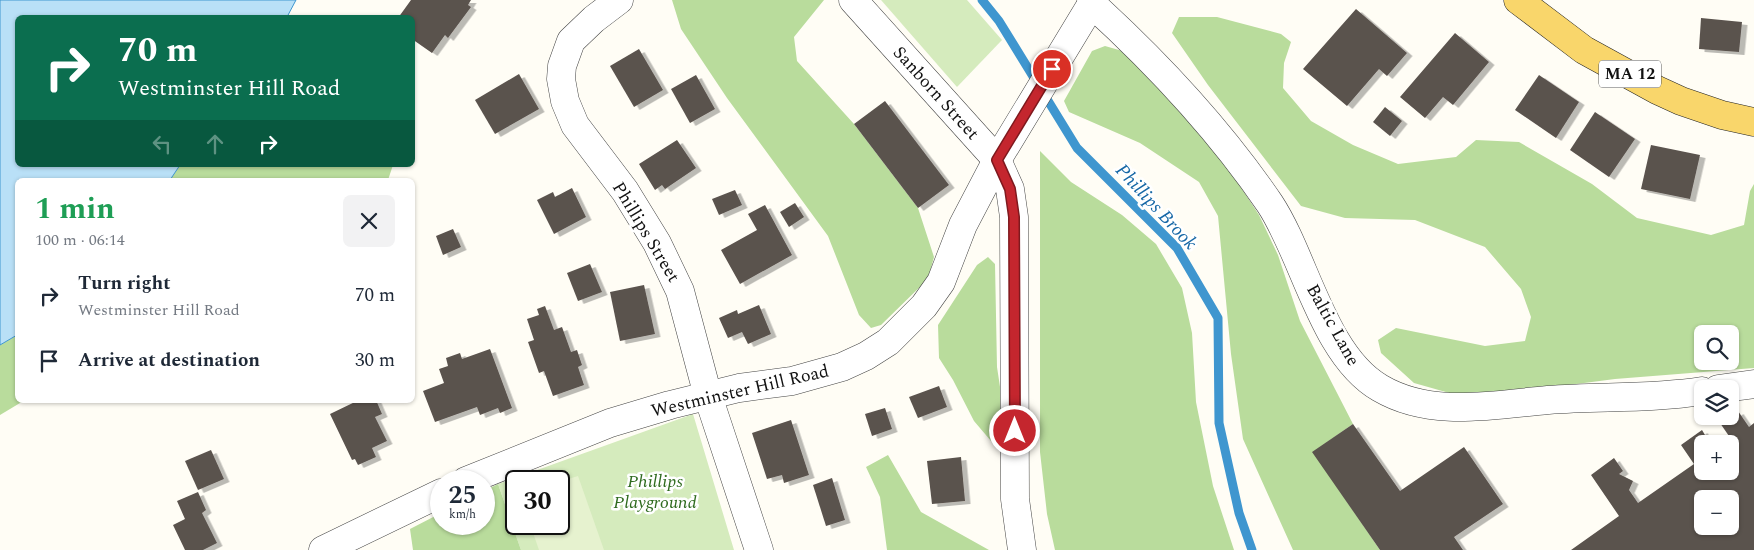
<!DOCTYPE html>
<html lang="en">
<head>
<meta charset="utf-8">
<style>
  :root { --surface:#fff; --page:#f2f2f3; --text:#1f2937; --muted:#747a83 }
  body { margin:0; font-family:Spectral,serif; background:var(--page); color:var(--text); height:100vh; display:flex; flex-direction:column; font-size:19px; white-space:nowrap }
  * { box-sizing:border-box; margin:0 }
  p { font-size:16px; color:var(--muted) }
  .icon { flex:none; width:28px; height:28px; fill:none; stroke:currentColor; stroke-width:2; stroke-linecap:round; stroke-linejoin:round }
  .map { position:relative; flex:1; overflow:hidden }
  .details { position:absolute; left:15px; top:178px; width:400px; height:225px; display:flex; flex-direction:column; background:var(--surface); border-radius:8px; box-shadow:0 1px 4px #0004 }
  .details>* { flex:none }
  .top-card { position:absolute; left:15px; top:15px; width:400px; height:152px; border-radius:8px; box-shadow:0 1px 4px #0004; background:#0b6e4f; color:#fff; overflow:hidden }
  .buttons { position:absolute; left:1694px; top:325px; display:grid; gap:10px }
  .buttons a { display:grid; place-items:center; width:45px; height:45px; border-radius:8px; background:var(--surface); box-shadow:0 1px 4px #0004; font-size:25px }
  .speed { position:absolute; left:430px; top:470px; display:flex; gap:10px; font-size:25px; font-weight:700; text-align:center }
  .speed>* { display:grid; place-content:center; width:65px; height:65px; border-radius:50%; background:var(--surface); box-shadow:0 1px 4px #0004; line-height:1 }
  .speed small { font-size:12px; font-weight:400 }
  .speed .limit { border:2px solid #111; border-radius:8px; background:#fff; color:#111 }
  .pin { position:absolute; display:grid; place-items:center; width:42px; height:42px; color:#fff; margin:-21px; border:2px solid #fff; border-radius:50%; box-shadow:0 1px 5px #0007 }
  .me { position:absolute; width:55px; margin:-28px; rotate:0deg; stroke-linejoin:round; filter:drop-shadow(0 0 4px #0008) }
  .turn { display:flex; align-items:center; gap:18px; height:105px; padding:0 20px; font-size:22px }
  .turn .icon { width:65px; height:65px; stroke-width:2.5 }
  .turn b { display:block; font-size:35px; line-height:42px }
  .lanes { display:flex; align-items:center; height:48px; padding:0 20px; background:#0003; justify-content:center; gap:25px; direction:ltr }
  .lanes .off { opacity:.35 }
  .round { display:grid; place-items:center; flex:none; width:52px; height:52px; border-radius:8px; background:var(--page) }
  .headline { display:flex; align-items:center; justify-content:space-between; height:85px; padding:0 20px }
  h1 { font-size:30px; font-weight:700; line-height:38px; color:#1e9e55 }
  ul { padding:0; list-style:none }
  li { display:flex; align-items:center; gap:15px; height:65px; padding:0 20px }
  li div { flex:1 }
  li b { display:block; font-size:19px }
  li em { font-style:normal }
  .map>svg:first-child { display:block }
</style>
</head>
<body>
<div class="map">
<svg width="1754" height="550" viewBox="0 0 1754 550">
  <defs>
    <filter id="shadow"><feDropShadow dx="5.5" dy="3" stdDeviation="0" flood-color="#0004"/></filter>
  </defs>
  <rect width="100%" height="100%" fill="#fffdf5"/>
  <g fill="#d5ebbd" fill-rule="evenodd">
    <path d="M881,0H967L1002,40L957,87Z"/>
    <path d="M693,414L734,550H521L498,484ZM516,481H559V524H516Z"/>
  </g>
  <g fill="#b9dc9c" fill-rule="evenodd">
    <path d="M672,0H824L794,37L797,61L854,124L918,208L934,257L928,279L881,325L871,328L859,315L828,236L727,98L681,29Z"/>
    <path d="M1179,17H1217L1281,34L1291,42L1284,63L1283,88L1311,121L1353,145L1398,164L1456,157L1476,140L1519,142L1592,184L1637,218L1711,235L1744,225L1750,191L1754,184V368L1615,379L1467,398L1414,383L1381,353L1378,340L1396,328L1485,346L1525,341L1531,317L1521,289L1485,247L1415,220L1345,218L1301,206L1208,85L1172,33ZM1702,334H1730V361H1702Z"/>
    <path d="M1105,46L1126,52L1167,90L1223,160L1259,215L1278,255L1300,321L1353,424L1313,452L1380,550H1293L1243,439L1231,354L1218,216L1199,182L1140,143L1069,112L1064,101L1092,51Z"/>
    <path d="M1040,151L1071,182L1122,215L1156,244L1182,288L1192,333L1196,402L1213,486L1234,550H1055L1047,514L1040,452Z"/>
    <path d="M180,165H393L388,180H170Z"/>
    <path d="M988,257L995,264L997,367L1005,420L998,439L991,441L974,421L953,380L939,358L938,325L977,265Z"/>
    <path d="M17,335L18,400H25L0,415V345Z"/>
    <path d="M888,455L921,512L989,550H887L880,497L866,467Z"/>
    <path d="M498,484L521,550H413L410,529L441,513V524H484V491Z"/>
  </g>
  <path fill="#e6f2cf" d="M578,476L604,550H539L530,524H559V482Z"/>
  <path fill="#b9e0f7" stroke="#3f96cf" d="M0,0H296L287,17L18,18V165H180L170,180H18L17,335L0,345Z"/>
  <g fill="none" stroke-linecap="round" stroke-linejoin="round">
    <path stroke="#3f96cf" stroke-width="9" d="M982,0L999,21L1077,148L1177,248L1218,318L1219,423L1239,513L1252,550"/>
  </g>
  <g fill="#5a524d" fill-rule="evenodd" filter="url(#shadow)">
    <path d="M411,0H471L468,5L471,7L448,38L445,35L432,53L412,39V18H398Z"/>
    <path d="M1356,9L1407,53L1387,76L1379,69L1347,106L1303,69Z"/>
    <path d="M1701,18L1742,22L1739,52L1699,49Z"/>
    <path d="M1455,33L1489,62L1453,105L1443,97L1425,118L1400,97Z"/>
    <path d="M639,49L663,90L634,107L610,66Z"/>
    <path d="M519,74L539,109L495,134L475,100Z"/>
    <path d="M696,75L715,109L690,123L671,89Z"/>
    <path d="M1539,75L1579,102L1556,138L1515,110Z"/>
    <path d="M885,101L949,185L918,208L854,124Z"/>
    <path d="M1385,107L1402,121L1390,136L1373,122Z"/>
    <path d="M1595,112L1635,139L1609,177L1570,150Z"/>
    <path d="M677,140L696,168L665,189L662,185L655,190L639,164Z"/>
    <path d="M1651,145L1700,155L1690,199L1641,189Z"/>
    <path d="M572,188L586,217L554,234L537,200L553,192L555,197Z"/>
    <path d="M735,190L742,205L719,215L712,199Z"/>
    <path d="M795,203L804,217L789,227L780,212Z"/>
    <path d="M765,205L792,255L740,284L721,250L757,230L748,214Z"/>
    <path d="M453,229L461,247L443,255L436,236Z"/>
    <path d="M590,264L602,292L578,301L567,273Z"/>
    <path d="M644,285L655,334L620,341L610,292Z"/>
    <path d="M759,305L771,334L748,344L742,332L728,338L719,318L737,310L738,314Z"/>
    <path d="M545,306L554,330L562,327L571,352L577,350L582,365L578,367L584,385L553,396L544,371L539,373L528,342L534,340L527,319L539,315L537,309Z"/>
    <path d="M490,349L512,408L500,413L498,408L480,415L477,407L435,422L423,391L444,383L439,369L448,366L446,358L460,353L462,359Z"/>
    <path d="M939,386L947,407L918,418L909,397Z"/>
    <path d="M359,400H376L382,414L375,417L387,441L372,448L376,457L358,465L355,459L352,460L330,414Z"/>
    <path d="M885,408L892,429L872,436L865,414Z"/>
    <path d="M1738,411L1749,427L1754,423V550H1571L1619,516L1591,475L1614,458L1623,471L1619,474L1633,481L1629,490L1638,503L1694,464L1681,445L1702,430L1708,440L1714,435L1720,444H1702V471H1730V444H1724L1731,439L1720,423ZM1702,499H1730V526H1702Z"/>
    <path d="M791,420L809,475L784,483L782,475L767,479L752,433Z"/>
    <path d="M1353,424L1400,491L1464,447L1503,504L1454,537L1463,550H1380L1312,452Z"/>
    <path d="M211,450L224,479L198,490L185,461Z"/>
    <path d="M961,457L965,501L932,504L927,461Z"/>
    <path d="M832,478L845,520L826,526L813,485Z"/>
    <path d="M198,492L206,510L202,513L217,543L203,550H185L173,525L185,519L177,501Z"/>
  </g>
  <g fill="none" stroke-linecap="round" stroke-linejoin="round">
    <defs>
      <g id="minor">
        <path d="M619,0L594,19L571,41L562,66L561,79L565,101L575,125L625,191L657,243L680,291L708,396L759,550"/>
        <path d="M853,0L997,160L1010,189L1014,217L1015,499L1022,550"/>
        <path d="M1091,3C1158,64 1219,129 1270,204C1305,257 1323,355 1380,388C1431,418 1492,405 1548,400C1600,396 1651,399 1702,391"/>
        <path d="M1718,389L1754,384"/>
        <path d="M466,481L610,423L670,405L739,388L792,381L842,367L866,356L888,342L924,306L941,282L963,225L997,160L1094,0"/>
        <path d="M323,550L441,493"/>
      </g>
      <path id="major" d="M1518,0L1584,50L1657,90L1681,101L1722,115L1754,122"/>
    </defs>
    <use href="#minor" stroke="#444" stroke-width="29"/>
    <use href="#major" stroke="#222" stroke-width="29"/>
    <use href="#minor" stroke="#fff" stroke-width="28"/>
    <use href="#major" stroke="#f9d66b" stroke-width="28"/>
  </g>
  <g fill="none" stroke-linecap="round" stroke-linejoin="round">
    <defs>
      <path id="route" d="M1015,431L1014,217L1010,189L997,160L1052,69"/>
    </defs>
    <use href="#route" stroke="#7f191e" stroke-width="12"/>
    <use href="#route" stroke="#c4262e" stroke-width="9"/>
  </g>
  <g text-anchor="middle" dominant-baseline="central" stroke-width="5" stroke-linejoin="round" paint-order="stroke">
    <rect fill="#fff" stroke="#585858" stroke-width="1" x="1599" y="60.5" width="62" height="27" rx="4"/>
    <g font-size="16" font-weight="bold" fill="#111">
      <text x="1630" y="74">MA 12</text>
    </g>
    <g font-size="18" fill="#111" stroke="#fff">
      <text transform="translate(936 93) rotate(48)">Sanborn Street</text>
      <text transform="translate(646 232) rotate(59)">Phillips Street</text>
      <text transform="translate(1333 325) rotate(61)">Baltic Lane</text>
      <text transform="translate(740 391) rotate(-13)">Westminster Hill Road</text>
    </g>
    <g font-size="18" font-style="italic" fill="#2f6b1f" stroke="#fff">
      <text x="655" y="481">Phillips<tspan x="655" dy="21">Playground</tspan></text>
    </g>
    <g font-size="19" font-style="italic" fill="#1768a6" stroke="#fff">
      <text transform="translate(1156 207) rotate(47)">Phillips Brook</text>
    </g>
  </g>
</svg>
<div class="buttons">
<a><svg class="icon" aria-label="search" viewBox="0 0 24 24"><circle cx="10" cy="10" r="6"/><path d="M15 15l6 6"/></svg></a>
<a><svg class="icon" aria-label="layers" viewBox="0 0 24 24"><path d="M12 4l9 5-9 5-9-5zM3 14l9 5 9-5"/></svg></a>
<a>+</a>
<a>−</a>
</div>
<div class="speed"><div>25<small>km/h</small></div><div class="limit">30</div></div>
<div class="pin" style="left:1052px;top:69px;background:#d93025"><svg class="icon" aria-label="arrive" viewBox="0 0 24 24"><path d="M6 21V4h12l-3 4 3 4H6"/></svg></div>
<svg class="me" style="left:1015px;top:431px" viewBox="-20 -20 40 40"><circle r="17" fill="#c4262e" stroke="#fff" stroke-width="3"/><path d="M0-11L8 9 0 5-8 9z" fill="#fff"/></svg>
<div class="top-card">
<div class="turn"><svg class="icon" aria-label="right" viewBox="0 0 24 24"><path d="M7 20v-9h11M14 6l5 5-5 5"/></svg><div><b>70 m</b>Westminster Hill Road</div></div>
<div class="lanes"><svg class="icon off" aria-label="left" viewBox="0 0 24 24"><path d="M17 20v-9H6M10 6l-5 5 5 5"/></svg><svg class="icon off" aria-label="ahead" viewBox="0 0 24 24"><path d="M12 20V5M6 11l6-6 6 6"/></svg><svg class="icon" aria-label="right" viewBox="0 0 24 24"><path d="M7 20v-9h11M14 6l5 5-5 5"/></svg></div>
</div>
<section class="details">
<div class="headline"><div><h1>1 min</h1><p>100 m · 06:14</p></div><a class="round"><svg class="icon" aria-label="close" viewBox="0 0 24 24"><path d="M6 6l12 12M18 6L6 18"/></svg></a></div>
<ul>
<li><svg class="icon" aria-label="right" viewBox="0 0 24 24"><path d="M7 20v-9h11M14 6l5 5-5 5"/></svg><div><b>Turn right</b><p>Westminster Hill Road</p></div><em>70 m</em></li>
<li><svg class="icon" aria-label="arrive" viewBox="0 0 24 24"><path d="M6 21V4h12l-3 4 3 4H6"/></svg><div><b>Arrive at destination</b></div><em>30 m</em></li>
</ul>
</section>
</div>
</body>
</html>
